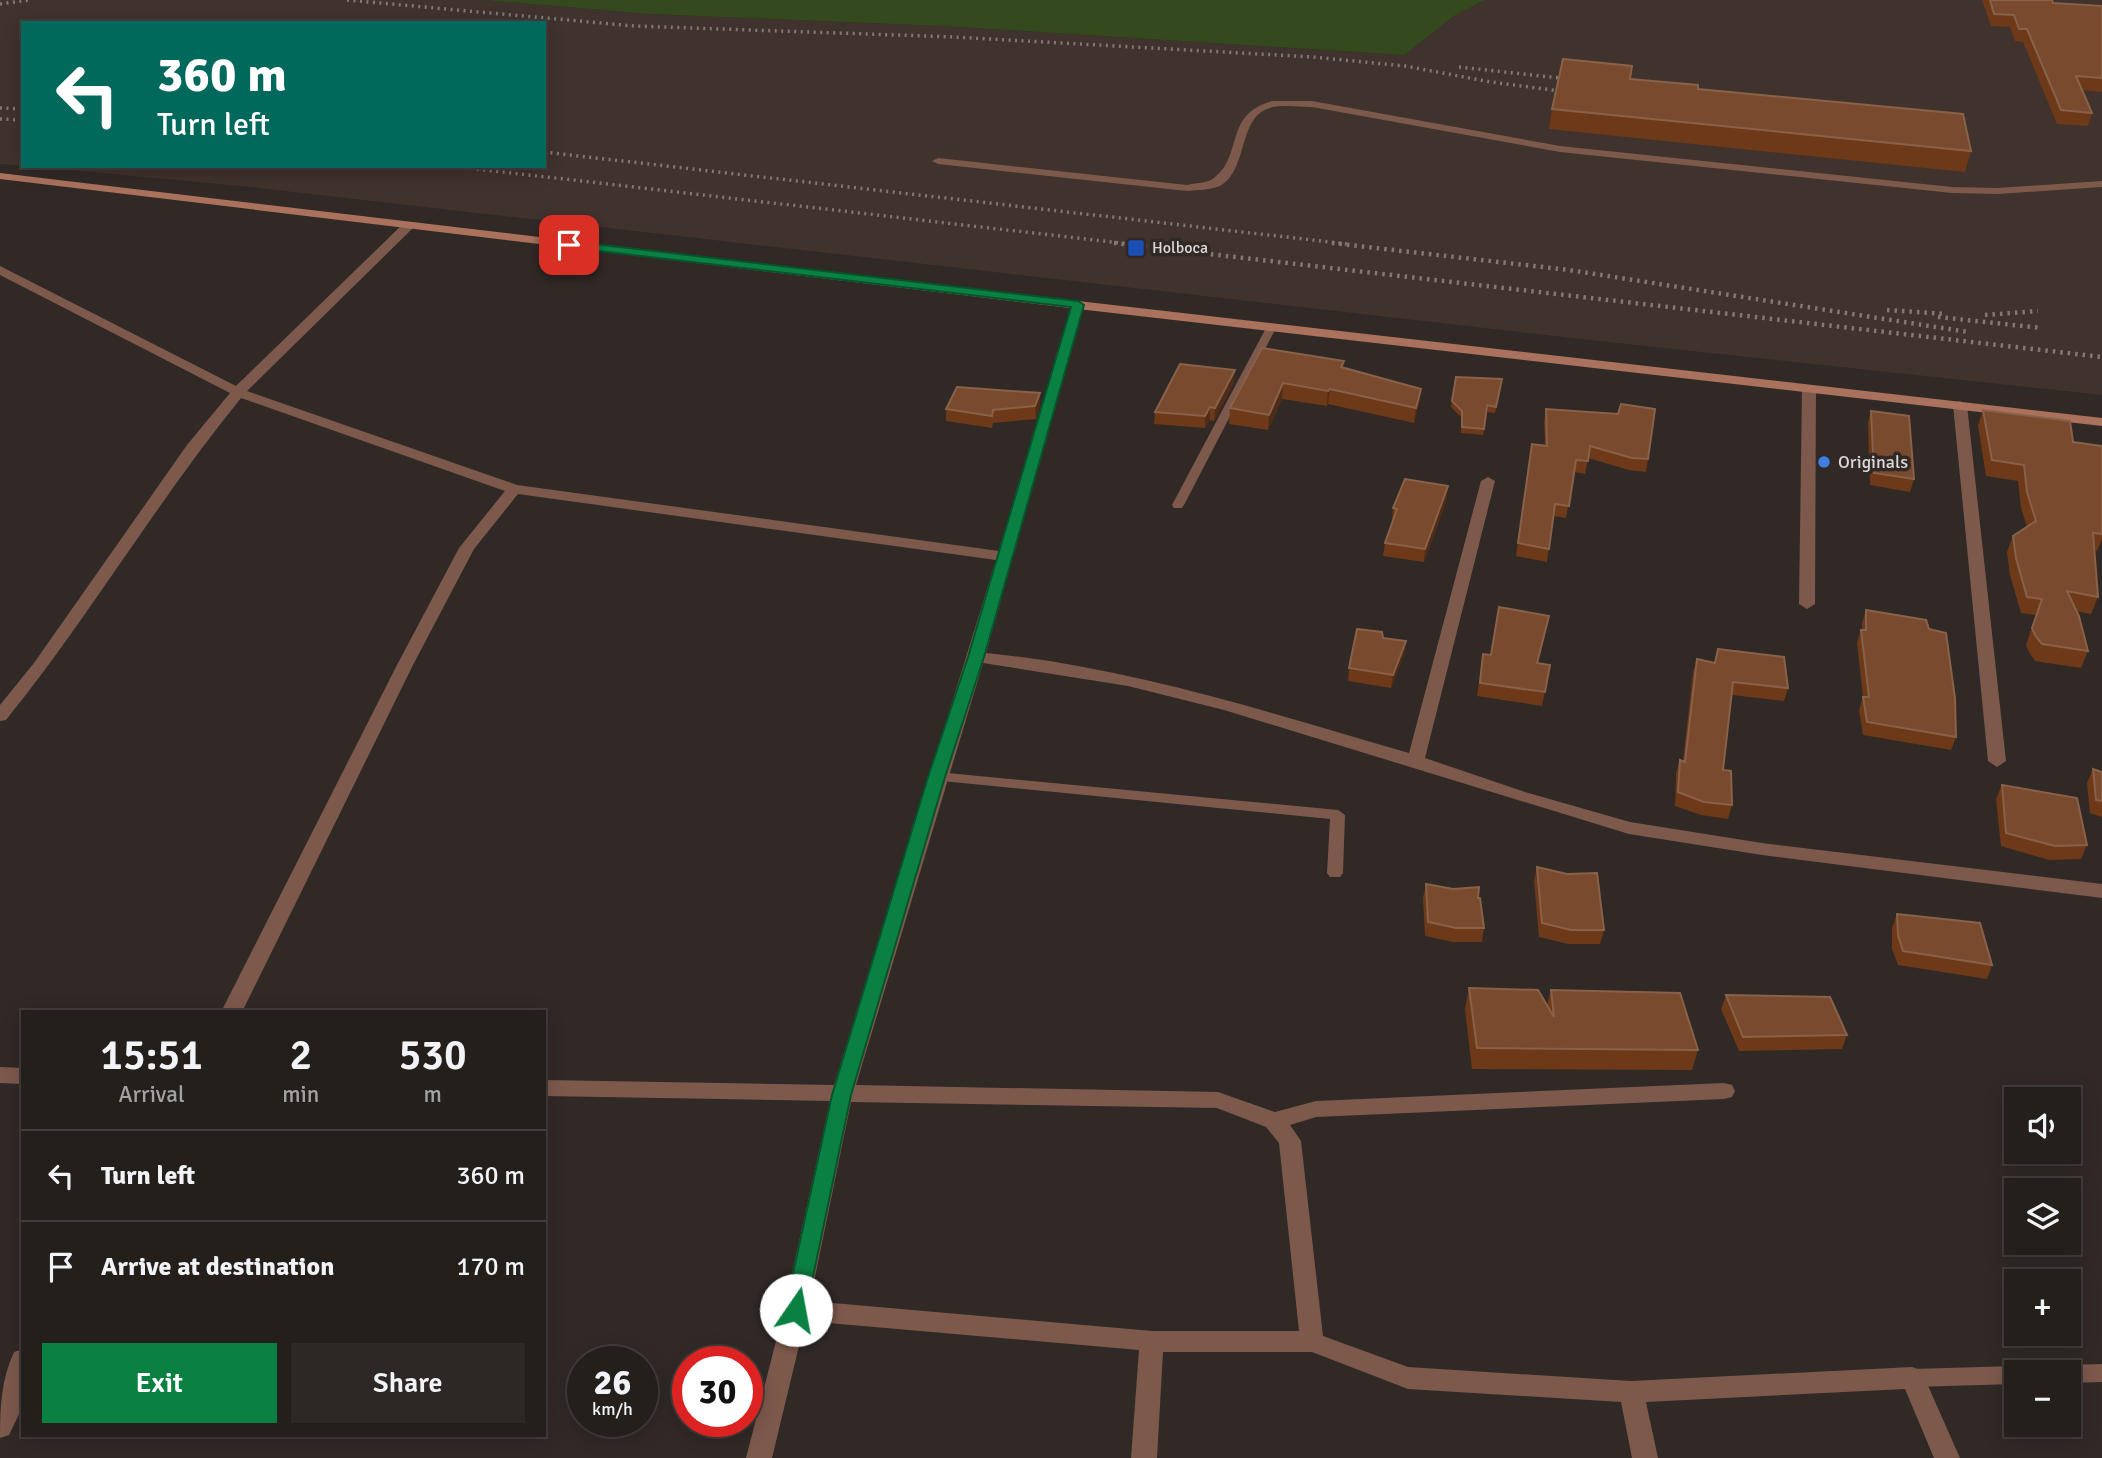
<!DOCTYPE html>
<html lang="en">
<head>
<meta charset="utf-8">
<style>
  :root { --surface:#251f1c; --page:#2d2725; --text:#f1f3f6; --muted:#a3a2a3; --line:#423d3b; --accent:#0b8043 }
  body { margin:0; font-family:Signika,sans-serif; background:var(--page); color:var(--text); height:100vh; display:flex; flex-direction:column; font-size:26px; white-space:nowrap }
  * { box-sizing:border-box; margin:0 }
  p { font-size:23px; color:var(--muted) }
  .icon { flex:none; width:38px; height:38px; fill:none; stroke:currentColor; stroke-width:2; stroke-linecap:round; stroke-linejoin:round }
  .map { position:relative; flex:1; overflow:hidden }
  .side { position:absolute; left:21px; top:1010px; width:525px; height:427px; display:flex; flex-direction:column; background:var(--surface); border-radius:0px; box-shadow:0 4px 18px #0003,0 0 0 2px var(--line) }
  .side>* { flex:none }
  .banner { position:absolute; left:21px; top:21px; width:525px; height:147px; border-radius:0px; box-shadow:0 4px 18px #0003,0 0 0 2px var(--line); background:#00695c; color:#fff; overflow:hidden }
  .fabs { position:absolute; left:2004px; top:1087px; display:grid; gap:14px }
  .fabs a { display:grid; place-items:center; width:77px; height:77px; border-radius:0px; background:var(--surface); box-shadow:0 4px 18px #0003,0 0 0 2px var(--line); font-size:35px }
  .speed { position:absolute; left:567px; top:1346px; display:flex; gap:14px; font-size:35px; font-weight:700; text-align:center }
  .speed>* { display:grid; place-content:center; width:91px; height:91px; border-radius:50%; background:var(--surface); box-shadow:0 4px 18px #0003,0 0 0 2px var(--line); line-height:1 }
  .speed small { font-size:18px; font-weight:400 }
  .speed .limit { border:10px solid #d22; background:#fff; color:#111 }
  .pin { position:absolute; display:grid; place-items:center; width:60px; height:60px; color:#fff; margin:-30px; border-radius:14px; box-shadow:0 4px 10px #0006 }
  .me { position:absolute; width:77px; margin:-38px; rotate:12deg; stroke-linejoin:round; filter:drop-shadow(0 0 5px #0008) }
  .turn { display:flex; align-items:center; gap:24px; height:147px; padding:0 21px; font-size:32px }
  .turn .icon { width:91px; height:91px; stroke-width:2.5 }
  .turn b { display:block; font-size:49px; line-height:60px }
  .eta { display:flex; justify-content:space-evenly; align-items:center; height:119px; text-align:center }
  .eta b { font-size:42px; font-weight:600; line-height:49px }
  .primary-button { display:flex; gap:14px; margin-top:auto; padding:14px 21px }
  .primary-button a { flex:1; height:80px; border-radius:0px; background:var(--accent); color:#fff; font-size:28px; font-weight:600; line-height:80px; text-align:center }
  .primary-button a+a { background:var(--page); color:var(--text) }
  ul { padding:0; list-style:none }
  li { display:flex; align-items:center; gap:21px; height:91px; padding:0 21px; border-top:2px solid var(--line) }
  li div { flex:1 }
  li b { display:block; font-size:26px }
  li em { font-style:normal }
  .map>svg:first-child { display:block }
</style>
</head>
<body>
<div class="map">
<svg width="2102" height="1458" viewBox="0 0 2102 1458">
  <rect width="100%" height="100%" fill="#312926"/>
  <path fill="#40322d" d="M0,0H483L650,14L943,26L1403,55L1454,16L1485,0H2102V395L1608,342L250,187L28,166H544V23H23V166L0,164Z"/>
  <path fill="#344a1e" d="M483,0H1485L1454,16L1404,55L943,26L650,14Z"/>
  <g fill="none" stroke-linecap="round" stroke-linejoin="round">
    <g fill="#7d594c" fill-rule="evenodd">
      <path d="M1272,323L1277,326L1184,505L1182,508H1174L1172,505L1267,326Z"/>
      <path d="M937,772L1338,810L1345,815L1343,873L1340,877H1330L1327,873L1330,819L932,780L930,777L932,774Z"/>
      <path d="M2102,1364V1382L2068,1383V1372H2059L2061,1368L2068,1365Z"/>
      <path d="M2016,1366L2023,1369L2024,1372H2016V1384L1912,1387L1905,1384L1902,1378L1905,1372L1912,1369Z"/>
    </g>
    <g fill="#7d594c" fill-rule="evenodd">
      <path d="M1272,101H1312L1560,146L1952,187L1998,188L2102,181V187L1998,194L1952,193L1560,152L1312,107C1300,107 1285,105 1273,107C1236,115 1250,169 1220,186C1211,190 1196,190 1187,191L938,164L932,161L938,158L1187,185C1195,183 1208,183 1214,178C1244,155 1223,115 1272,101Z"/>
      <path d="M408,222L412,223V229L247,391L517,485L999,551L1072,305L1073,302H1083L1084,305L986,653C1130,667 1270,713 1409,753L1481,481L1488,477L1495,481L1425,758L1525,792L1630,822L1762,843L2102,884V898L1762,855L1629,834L1224,710L1128,686L983,663L856,1085L1218,1092L1275,1112L1316,1101L1724,1083L1732,1085L1735,1091L1732,1097L1724,1099L1316,1117L1290,1125L1301,1141L1323,1336L1408,1367L1631,1381L1912,1367L1921,1370L1960,1458H1934L1905,1389L1646,1402L1658,1458H1632L1621,1402L1408,1389L1312,1352H1163L1157,1458H1131L1139,1350L805,1321L772,1458H746L784,1310L830,1101L544,1096V1080L834,1085L996,560L518,494L474,549L413,665L242,1012H221L397,665L459,548L505,491L241,398C157,501 90,616 6,720L0,721V705L34,663L187,445L230,393L0,275V266L236,386L404,223ZM851,1102L1217,1108L1266,1127L1279,1143L1299,1331H1152L810,1301Z"/>
      <path d="M1809,385L1816,389L1815,604L1807,609L1799,604L1802,389Z"/>
      <path d="M1960,401L1967,405L2006,761L1997,767L1988,761L1953,405Z"/>
      <path d="M0,1067L23,1068V1084L0,1083Z"/>
      <path d="M23,1349V1406L9,1435L0,1438C0,1408 1,1380 14,1352Z"/>
    </g>
    <path fill="#aa725d" fill-rule="evenodd" d="M0,173L1078,301L2102,418V426L1078,309L0,179Z"/>
    <g stroke="#807977" stroke-width="3.5" stroke-dasharray="2 4.5" stroke-linecap="butt">
      <path d="M347,0L634,26L954,37L1313,57L1405,66L1491,82L1575,93"/>
      <path d="M0,4L29,0"/>
      <path d="M1459,67L1578,80"/>
      <path d="M0,108L23,109"/>
      <path d="M0,119L23,120"/>
      <path d="M544,152L1347,244"/>
      <path d="M451,166L1129,244"/>
    </g>
    <g stroke="#807977" stroke-width="4.5" stroke-dasharray="2.5 5" stroke-linecap="butt">
      <path d="M1114,243L2102,357"/>
      <path d="M1332,243L1569,270L1968,332"/>
      <path d="M1887,310L1946,314"/>
      <path d="M1985,315L2038,311"/>
      <path d="M1938,317L2042,328"/>
    </g>
  </g>
  <g fill="#6d3918">
    <path d="M1982,0H2052L2053,3L2102,6V92L2082,90L2092,113L2088,126L2057,124L2023,42L2015,41L2010,27L1991,26Z"/>
    <path d="M1630,79L1698,89L1971,151L1965,172L1549,129L1552,109Z"/>
    <path d="M1262,348L1344,361L1343,368L1419,404L1414,423L1328,404L1327,406L1282,399L1268,430L1229,424L1230,408Z"/>
    <path d="M1456,377L1502,379L1495,413L1487,412L1483,435L1461,433V417L1451,407Z"/>
    <path d="M1234,382L1214,421L1210,420L1205,428L1154,424L1155,412Z"/>
    <path d="M1040,393V405L1036,419L993,423L992,428L946,421V409Z"/>
    <path d="M1546,409L1648,459L1646,472L1629,470L1588,458L1585,474L1574,472L1566,518L1553,516L1547,562L1516,556L1532,444L1545,445L1544,422Z"/>
    <path d="M1983,410L2073,442L2102,446V539L2097,551L2095,550L2098,597L2091,614L2076,611L2088,651L2081,668L2035,661L2029,652L2026,645L2036,615L2021,613L2010,575L2007,552L2013,536L2027,527L2021,508L2018,481L1986,476L1978,425Z"/>
    <path d="M1871,411L1914,479L1910,492L1870,485L1868,423Z"/>
    <path d="M1447,499L1424,562L1383,556L1385,543L1393,521H1392L1393,508Z"/>
    <path d="M1866,610L1956,737L1951,750L1863,735L1859,710L1863,697L1857,643L1861,630H1862V623Z"/>
    <path d="M1549,616L1538,663L1550,665L1542,706L1477,696L1483,654L1491,655Z"/>
    <path d="M1383,638L1406,641L1404,654L1391,688L1348,681L1349,668Z"/>
    <path d="M1718,649L1788,688L1784,701L1732,695L1723,770L1732,805L1728,819L1701,815L1675,806L1676,773L1680,760L1683,761L1693,672L1697,659L1714,663Z"/>
    <path d="M2093,769L2102,772V817L2090,813L2087,783Z"/>
    <path d="M2002,785L2087,845L2081,859L2049,860L2001,846L1996,799Z"/>
    <path d="M1537,867L1604,930L1600,944H1568L1539,937L1534,881Z"/>
    <path d="M1426,884L1478,898L1484,928L1482,942H1453L1425,936L1423,898Z"/>
    <path d="M1897,914L1992,965L1987,979L1898,965L1892,949V928Z"/>
    <path d="M1469,988L1547,1006L1551,990L1698,1050L1692,1070L1472,1069L1465,1009Z"/>
    <path d="M1726,995L1847,1035L1842,1049L1739,1051L1721,1009Z"/>
  </g>
  <g fill="#502b15">
    <path d="M1235,370L1234,382L1214,421L1215,408Z"/>
    <path d="M1283,383L1282,399L1268,430L1269,415Z"/>
    <path d="M1330,389L1328,404L1327,406L1328,391Z"/>
    <path d="M1421,389L1419,404L1414,423L1416,408Z"/>
    <path d="M1040,393V405L1036,419L1035,406Z"/>
    <path d="M1210,407V420L1205,428V416Z"/>
    <path d="M1448,486L1447,499L1424,562L1425,549Z"/>
    <path d="M1406,641L1404,654L1391,688L1393,675Z"/>
  </g>
  <g fill="#794a2d" stroke="#896148" stroke-width="2">
    <path d="M1990,0H2052L2053,3L2102,6V78L2076,76L2092,113L2061,110L2027,29H2019L2014,15L1994,14Z"/>
    <path d="M1563,59L1632,66L1630,79L1698,85V89L1963,114L1971,151L1552,109Z"/>
    <path d="M1262,348L1344,361L1341,367L1421,389L1416,408L1330,389L1328,391L1283,383L1269,415L1230,408Z"/>
    <path d="M1180,364L1235,370L1215,408L1210,407L1205,416L1155,412Z"/>
    <path d="M1456,377L1502,379L1496,407L1487,405L1484,429L1462,427V411L1452,401Z"/>
    <path d="M957,387L1040,393L1035,406L993,410L992,416L946,409Z"/>
    <path d="M1621,404L1655,409L1648,459L1632,458L1590,446L1588,461L1576,460L1569,506L1555,504L1549,549L1518,543L1532,444L1547,446L1546,409L1618,414Z"/>
    <path d="M1983,410L2070,421L2073,442L2102,446V534L2093,533L2098,597L2067,591L2079,616L2088,651L2042,644L2035,635L2032,628L2042,599L2027,597L2016,558L2013,536L2036,521L2027,492L2024,465L1992,460Z"/>
    <path d="M1871,411L1909,416L1914,479L1874,473Z"/>
    <path d="M1405,479L1448,486L1425,549L1385,543L1397,509L1393,508Z"/>
    <path d="M1499,607L1549,616L1537,663L1550,665L1545,692L1480,683L1483,654L1491,655Z"/>
    <path d="M1866,610L1926,620L1929,629L1946,633L1955,698L1956,737L1867,722L1863,697H1869L1861,630H1866Z"/>
    <path d="M1357,629L1382,632L1383,638L1406,641L1393,675L1349,668Z"/>
    <path d="M1718,649L1784,657L1788,688L1733,682L1723,770L1731,771L1732,805L1704,802L1678,792L1680,760L1685,762L1697,659L1715,663Z"/>
    <path d="M2093,769L2102,772V801L2096,800Z"/>
    <path d="M2002,785L2077,798L2087,845L2055,846L2006,833Z"/>
    <path d="M1537,867L1567,874L1597,873L1604,930H1571L1542,923Z"/>
    <path d="M1426,884L1453,889L1479,887L1478,898H1480L1484,928H1456L1428,922Z"/>
    <path d="M1897,914L1980,923L1992,965L1903,951L1898,935Z"/>
    <path d="M1469,988L1538,990L1554,1017L1551,990L1680,993L1698,1050L1477,1048Z"/>
    <path d="M1726,995L1830,997L1847,1035L1743,1037Z"/>
  </g>
  <path fill="#0b8043" stroke="#07532c" stroke-width="2" d="M569,241L1078,301L1084,305L984,657L945,777L851,1095L806,1310L803,1317L796,1320L788,1317L785,1310L832,1095L928,777L968,657L1071,307L565,247L564,245Z"/>
  <rect fill="#1a4fb4" stroke="#312926" stroke-width="2.5" x="1127" y="239" width="18" height="18" rx="3.5"/>
  <circle fill="#3f7fe0" stroke="#312926" stroke-width="2.5" cx="1824" cy="462" r="7"/>
  <g text-anchor="middle" dominant-baseline="central" stroke-width="7" stroke-linejoin="round" paint-order="stroke">
    <g font-size="16" fill="#ded9d7" stroke="#312926" text-anchor="start">
      <text x="1152" y="248">Holboca</text>
    </g>
    <g font-size="18" fill="#ded9d7" stroke="#312926" text-anchor="start">
      <text x="1838" y="462">Originals</text>
    </g>
  </g>
</svg>
<div class="fabs">
<a><svg class="icon" aria-label="sound" viewBox="0 0 24 24"><path d="M4 9h4l5-4v14l-5-4H4zM17 9q2 3 0 6"/></svg></a>
<a><svg class="icon" aria-label="layers" viewBox="0 0 24 24"><path d="M12 4l9 5-9 5-9-5zM3 14l9 5 9-5"/></svg></a>
<a>+</a>
<a>−</a>
</div>
<div class="speed"><div>26<small>km/h</small></div><div class="limit">30</div></div>
<div class="pin" style="left:569px;top:245px;background:#d93025"><svg class="icon" aria-label="arrive" viewBox="0 0 24 24"><path d="M6 21V4h12l-3 4 3 4H6"/></svg></div>
<svg class="me" style="left:796px;top:1310px" viewBox="-20 -20 40 40"><circle r="19" fill="#fff"/><path d="M0-13L10 11 0 6-10 11z" fill="#0b8043"/></svg>
<div class="banner">
<div class="turn"><svg class="icon" aria-label="left" viewBox="0 0 24 24"><path d="M17 20v-9H6M10 6l-5 5 5 5"/></svg><div><b>360 m</b>Turn left</div></div>
</div>
<section class="side">
<div class="eta">
<div><b>15:51</b><p>Arrival</p></div>
<div><b>2</b><p>min</p></div>
<div><b>530</b><p>m</p></div>
</div>
<ul>
<li><svg class="icon" aria-label="left" viewBox="0 0 24 24"><path d="M17 20v-9H6M10 6l-5 5 5 5"/></svg><div><b>Turn left</b></div><em>360 m</em></li>
<li><svg class="icon" aria-label="arrive" viewBox="0 0 24 24"><path d="M6 21V4h12l-3 4 3 4H6"/></svg><div><b>Arrive at destination</b></div><em>170 m</em></li>
</ul>
<div class="primary-button"><a>Exit</a><a>Share</a></div>
</section>
</div>
</body>
</html>
